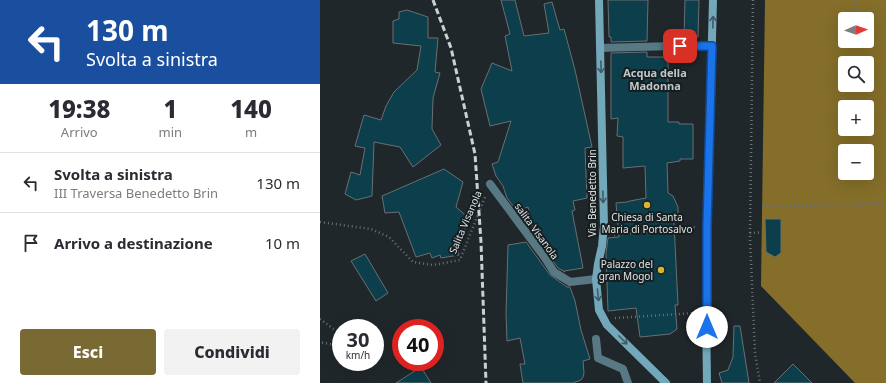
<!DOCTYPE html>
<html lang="it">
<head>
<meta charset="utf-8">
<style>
  :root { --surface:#fff; --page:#f2f2f3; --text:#2b2b33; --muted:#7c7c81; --line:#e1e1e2; --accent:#796933 }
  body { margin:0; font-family:"Noto Sans",sans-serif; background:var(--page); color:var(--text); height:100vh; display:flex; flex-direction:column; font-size:15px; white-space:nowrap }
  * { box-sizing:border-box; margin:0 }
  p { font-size:13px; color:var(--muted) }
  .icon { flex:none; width:22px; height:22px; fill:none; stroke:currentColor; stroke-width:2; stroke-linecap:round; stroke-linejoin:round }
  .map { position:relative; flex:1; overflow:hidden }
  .sheet { display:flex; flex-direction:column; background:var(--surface); width:320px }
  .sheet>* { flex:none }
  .guide { background:#1a4fa0; color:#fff; overflow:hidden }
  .needle { width:26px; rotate:88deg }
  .buttons { position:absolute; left:518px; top:12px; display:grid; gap:8px }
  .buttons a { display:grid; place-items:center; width:36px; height:36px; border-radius:4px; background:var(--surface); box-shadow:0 4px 16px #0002; font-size:20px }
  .speed { position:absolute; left:12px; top:319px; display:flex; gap:8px; font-size:20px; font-weight:700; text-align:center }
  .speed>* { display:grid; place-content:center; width:52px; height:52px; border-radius:50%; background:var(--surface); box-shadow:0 4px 16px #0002; line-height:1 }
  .speed small { font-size:10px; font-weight:400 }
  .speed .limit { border:6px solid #d22; background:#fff; color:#111 }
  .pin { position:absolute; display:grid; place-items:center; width:34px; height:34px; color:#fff; margin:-17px; border-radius:8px; box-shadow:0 2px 6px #0006 }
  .me { position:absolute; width:44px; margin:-22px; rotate:0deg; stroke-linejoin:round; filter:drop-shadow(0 0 3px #0008) }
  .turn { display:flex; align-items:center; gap:14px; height:84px; padding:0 20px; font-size:18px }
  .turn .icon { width:52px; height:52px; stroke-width:2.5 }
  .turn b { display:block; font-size:28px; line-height:34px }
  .eta { display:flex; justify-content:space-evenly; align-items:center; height:68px; text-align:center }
  .eta b { font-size:24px; font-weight:800; line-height:28px }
  .button { display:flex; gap:8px; margin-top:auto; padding:8px 20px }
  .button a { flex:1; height:46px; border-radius:4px; background:var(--accent); color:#fff; font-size:16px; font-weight:800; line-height:46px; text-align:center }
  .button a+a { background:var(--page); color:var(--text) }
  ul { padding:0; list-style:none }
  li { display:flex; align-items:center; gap:12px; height:60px; padding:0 20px; border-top:1px solid var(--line) }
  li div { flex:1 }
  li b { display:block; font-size:15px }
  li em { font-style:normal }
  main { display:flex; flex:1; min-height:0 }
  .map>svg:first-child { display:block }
</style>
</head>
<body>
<main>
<section class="sheet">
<div class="guide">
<div class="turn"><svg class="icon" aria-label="left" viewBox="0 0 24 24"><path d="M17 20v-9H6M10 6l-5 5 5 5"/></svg><div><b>130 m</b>Svolta a sinistra</div></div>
</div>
<div class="eta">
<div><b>19:38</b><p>Arrivo</p></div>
<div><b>1</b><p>min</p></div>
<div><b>140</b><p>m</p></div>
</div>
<ul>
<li><svg class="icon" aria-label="left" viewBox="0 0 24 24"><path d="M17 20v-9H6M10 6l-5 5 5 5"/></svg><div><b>Svolta a sinistra</b><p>III Traversa Benedetto Brin</p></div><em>130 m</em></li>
<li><svg class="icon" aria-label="arrive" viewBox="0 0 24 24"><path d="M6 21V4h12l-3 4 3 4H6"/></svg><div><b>Arrivo a destinazione</b></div><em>10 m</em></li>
</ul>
<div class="button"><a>Esci</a><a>Condividi</a></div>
</section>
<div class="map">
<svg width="566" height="383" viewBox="0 0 566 383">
  <rect width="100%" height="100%" fill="#20272a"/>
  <path fill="#846e29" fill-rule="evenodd" d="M445,0H566V383H535L441,286ZM525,19H547V41H525ZM525,63H547V85H525ZM525,107H547V129H525ZM525,151H547V173H525Z"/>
  <g fill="#0c3e4b" stroke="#687073">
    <path d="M181,0H195L204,36L229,33L224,4L232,2L240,30L244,29L255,70L272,147L265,148L267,198L253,201L255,210L252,211L263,268L244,271L245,272L238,268L214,234L208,207L197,211L187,198L183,186L176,176L172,164L178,162L191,121L170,126L161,89L172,63L192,71L185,36L190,34Z"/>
    <path d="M288,0H328L327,41L291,42V37H289Z"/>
    <path d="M365,0H379L378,37H364Z"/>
    <path d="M87,10L108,17V38H118L115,72L120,73L113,98L112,129L121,145L93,167L80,147L54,142L52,196L36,200L25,194L31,172L40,175L45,148L35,146L44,115L61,120L66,106L74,92L97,70L101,46L73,43V21L79,19V12Z"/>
    <path d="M327,52V57H348V122H359V124H373V159H360V161L347,163L348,193L353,196L358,207V212L357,218L354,223L358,305H355L357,329L350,334L320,337L316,308L288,311L286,253L288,238L299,237L296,203L307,202L310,201L326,198L325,166L303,168V137L297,136L298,118L291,119V53Z"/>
    <path d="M124,169L143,182L136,207L151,220L143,232L136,235L139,255L121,258L120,255L112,258L110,253L96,257L79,212L65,213L62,196Z"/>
    <path d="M445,219H461V253L455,257L446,252Z"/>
    <path d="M206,242L230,275L247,287H250L255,301L261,330L270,359L263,361L264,373L263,377L261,380L253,383H203L200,364H205L200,338L187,341L186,314L188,245Z"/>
    <path d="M45,254L68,293L56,301L31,261Z"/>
    <path d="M414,326H420L429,383H402L399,373L408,370L413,357Z"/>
    <path d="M473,364L492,383H454Z"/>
    <path d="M101,367L111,383H76Z"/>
  </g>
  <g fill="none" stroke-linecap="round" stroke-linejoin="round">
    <g stroke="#6b7174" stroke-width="2.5" stroke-dasharray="1 3" stroke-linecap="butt">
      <path d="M433,0L430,238L435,353L440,383"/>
      <path d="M536,0L537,19"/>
      <path d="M537,85V107"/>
      <path d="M537,129L538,151"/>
      <path d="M538,173V204"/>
      <path d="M442,207L566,203"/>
      <path d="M0,222L51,229L69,237L93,262L113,265L140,260L165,197"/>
      <path d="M430,233L445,232"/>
      <path d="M294,235L377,227"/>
      <path d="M295,318L376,313"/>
      <path d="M0,319L19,333L18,346L0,342"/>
    </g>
    <path stroke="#587984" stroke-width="8" d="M280,48L392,45"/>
    <g stroke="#587984" stroke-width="8">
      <path d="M170,184L225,258L234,272L250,282L276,279"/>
      <path d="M276,339L278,358L303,369L308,383"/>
    </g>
    <g stroke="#72a8ba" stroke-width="8">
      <path d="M279,0L284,226L282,246L278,264L276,279L279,310L287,325L346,383"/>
      <path d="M387,383L386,312L387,226L393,0"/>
    </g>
    <path stroke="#cbd1d3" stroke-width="3" stroke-dasharray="6 3" stroke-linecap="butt" d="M113,0L131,48L155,154L161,242L166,383"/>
  </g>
  <defs><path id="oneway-shaft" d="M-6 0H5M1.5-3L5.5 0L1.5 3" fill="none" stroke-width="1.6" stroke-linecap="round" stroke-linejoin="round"/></defs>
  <g stroke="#405c65">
    <use href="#oneway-shaft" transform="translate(393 22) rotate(-89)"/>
    <use href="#oneway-shaft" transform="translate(281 67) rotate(89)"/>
    <use href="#oneway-shaft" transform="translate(283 197) rotate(88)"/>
    <use href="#oneway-shaft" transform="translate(278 295) rotate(85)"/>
    <use href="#oneway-shaft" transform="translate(303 340) rotate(45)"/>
  </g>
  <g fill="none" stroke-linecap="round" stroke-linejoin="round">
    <defs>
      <path id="route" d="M360,46H392L387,226V327"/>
    </defs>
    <use href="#route" stroke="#114b97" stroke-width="10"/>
    <use href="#route" stroke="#1a73e8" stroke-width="7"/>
  </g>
  <g fill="#d8b434" stroke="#171e20" stroke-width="1.5">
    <circle cx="327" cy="205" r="4"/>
    <circle cx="341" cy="270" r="4"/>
  </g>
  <g text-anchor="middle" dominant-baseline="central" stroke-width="4" stroke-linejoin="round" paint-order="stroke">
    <g font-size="10" fill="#dfe4e6" stroke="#171e20">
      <text transform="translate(272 193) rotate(-90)">Via Benedetto Brin</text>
      <text transform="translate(145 222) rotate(-67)">Salita Visanola</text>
      <text transform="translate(217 231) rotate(54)">salita Visanola</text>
    </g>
    <g font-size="10" fill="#dfe4e6" stroke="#171e20">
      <text x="327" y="217">Chiesa di Santa<tspan x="327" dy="12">Maria di Portosalvo</tspan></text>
      <text x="333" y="264" text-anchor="end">Palazzo del<tspan x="333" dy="12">gran Mogol</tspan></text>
    </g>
    <g font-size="11" font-weight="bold" fill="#bec7ca" stroke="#171e20">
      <text x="335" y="72">Acqua della<tspan x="335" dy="13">Madonna</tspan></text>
    </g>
  </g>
</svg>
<div class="buttons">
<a><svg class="needle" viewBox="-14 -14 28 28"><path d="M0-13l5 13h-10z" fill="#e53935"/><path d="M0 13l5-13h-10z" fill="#7c7c81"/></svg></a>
<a><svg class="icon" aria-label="search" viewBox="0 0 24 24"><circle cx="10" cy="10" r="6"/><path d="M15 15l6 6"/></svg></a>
<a>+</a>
<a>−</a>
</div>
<div class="speed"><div>30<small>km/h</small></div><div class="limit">40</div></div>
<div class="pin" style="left:360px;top:46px;background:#d93025"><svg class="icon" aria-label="arrive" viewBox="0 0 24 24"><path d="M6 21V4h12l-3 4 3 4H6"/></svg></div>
<svg class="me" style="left:387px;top:327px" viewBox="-20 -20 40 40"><circle r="19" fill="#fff"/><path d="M0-13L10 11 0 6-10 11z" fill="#1a73e8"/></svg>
</div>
</main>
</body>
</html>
